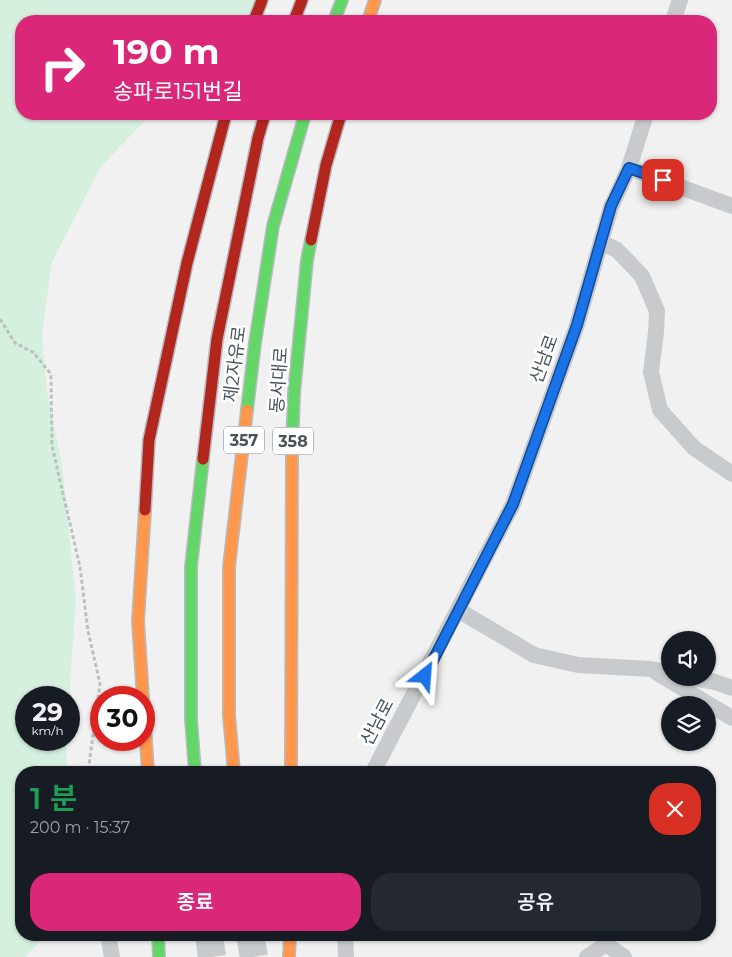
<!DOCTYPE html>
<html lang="ko">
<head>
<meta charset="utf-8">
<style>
  :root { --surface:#171b24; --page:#242831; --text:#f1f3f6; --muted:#9ea1a6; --accent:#db2777 }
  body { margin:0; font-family:Montserrat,"Noto Sans KR",sans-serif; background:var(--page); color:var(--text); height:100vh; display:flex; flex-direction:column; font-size:19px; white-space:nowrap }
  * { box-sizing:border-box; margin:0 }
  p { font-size:16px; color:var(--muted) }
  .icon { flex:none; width:28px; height:28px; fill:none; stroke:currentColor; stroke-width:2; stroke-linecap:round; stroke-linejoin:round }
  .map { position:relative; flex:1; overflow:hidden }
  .drawer { position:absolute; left:15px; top:766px; width:701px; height:175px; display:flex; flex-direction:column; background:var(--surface); border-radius:20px; box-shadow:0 1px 4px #0004 }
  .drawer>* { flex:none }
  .guide { position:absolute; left:15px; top:15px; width:702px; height:105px; border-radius:20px; box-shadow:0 1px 4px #0004; background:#db2777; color:#fff; overflow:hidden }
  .buttons { position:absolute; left:661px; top:631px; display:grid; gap:10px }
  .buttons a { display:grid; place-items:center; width:55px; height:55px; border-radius:50%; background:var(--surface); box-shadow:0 1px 4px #0004; font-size:25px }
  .speed { position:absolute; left:15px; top:686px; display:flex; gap:10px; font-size:25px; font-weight:700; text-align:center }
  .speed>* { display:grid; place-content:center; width:65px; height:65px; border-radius:50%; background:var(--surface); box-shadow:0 1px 4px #0004; line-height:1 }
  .speed small { font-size:12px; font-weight:400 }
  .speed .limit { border:8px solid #d22; background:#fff; color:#111 }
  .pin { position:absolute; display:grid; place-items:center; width:42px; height:42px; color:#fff; margin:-21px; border-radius:10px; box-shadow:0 2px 8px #0006 }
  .me { position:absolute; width:55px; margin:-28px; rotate:28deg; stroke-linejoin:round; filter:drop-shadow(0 0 4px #0008) }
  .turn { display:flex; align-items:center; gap:18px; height:105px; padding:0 15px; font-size:22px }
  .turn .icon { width:65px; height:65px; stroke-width:2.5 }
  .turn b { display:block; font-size:35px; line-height:42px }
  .round { display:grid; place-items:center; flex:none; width:52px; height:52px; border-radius:20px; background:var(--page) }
  .head { display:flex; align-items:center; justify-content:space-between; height:85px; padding:0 15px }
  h1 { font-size:30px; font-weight:600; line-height:38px; color:#1e9e55 }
  .button { display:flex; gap:10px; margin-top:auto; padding:10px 15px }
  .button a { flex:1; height:58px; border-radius:20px; background:var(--accent); color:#fff; font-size:20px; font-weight:600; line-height:58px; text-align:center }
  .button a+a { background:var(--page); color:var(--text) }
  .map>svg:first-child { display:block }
</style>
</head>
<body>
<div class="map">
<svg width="732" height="957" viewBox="0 0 732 957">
  <rect width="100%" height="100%" fill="#f1f1f1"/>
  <path fill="#d6f0df" d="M0,0H262L242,21H21V114H152L101,166L52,262L42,334L47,391L62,464L76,600L69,698H26V740H66L67,772H21V935H46L25,957H0Z"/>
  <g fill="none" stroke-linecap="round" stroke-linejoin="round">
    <g stroke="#c7cacc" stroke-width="28" stroke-dasharray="28 14" stroke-linecap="butt">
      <path d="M209,935L212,957"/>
      <path d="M250,935L254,957"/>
    </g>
    <defs>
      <g id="fast">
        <path d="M334,21L342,0"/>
        <path d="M247,410L255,343L273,226L305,114"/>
        <path d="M292,449L294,393L307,260L311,240"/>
        <path d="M195,772L191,719V567L203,459"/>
        <path d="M158,935L159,957"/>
      </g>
      <g id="slow">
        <path d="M368,21L375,0"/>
        <path d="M143,698L138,621L145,510"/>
        <path d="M144,711L148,772"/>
        <path d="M234,772L229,715V567L247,410"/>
        <path d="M291,772L292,449"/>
        <path d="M289,957L290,935"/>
      </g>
      <g id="jam">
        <path d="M254,21L262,0"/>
        <path d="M294,21L302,0"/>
        <path d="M311,240L326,165L341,114"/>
        <path d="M203,459L217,339L258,138L265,114"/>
        <path d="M145,510L149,440L187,263L226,114"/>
      </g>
    </defs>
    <use href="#fast" stroke="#b6bbc0" stroke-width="14"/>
    <use href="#slow" stroke="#b6bbc0" stroke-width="14"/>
    <use href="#jam" stroke="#b6bbc0" stroke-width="14"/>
    <path stroke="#b8c3bf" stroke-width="3" stroke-dasharray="4 2.5" stroke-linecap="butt" d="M0,319L15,343L33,352L51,374L52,446L80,567L88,631L100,684L88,772"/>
    <g stroke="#c8cbcd" stroke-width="16">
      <path d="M673,21L680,0"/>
      <path d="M629,168L732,206"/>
      <path d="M601,242L617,250L642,276L657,311L656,332L651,372L660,410L694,448L732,474"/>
      <path d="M458,610L534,655L578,665L651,669L670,673"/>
      <path d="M657,673L732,718"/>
      <path d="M692,678L715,682L732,688"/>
      <path d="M373,772L513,504L577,325L611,207L629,168L646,114"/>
      <path d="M108,935L112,957"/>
      <path d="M345,935L346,957"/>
      <path d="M587,957L606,944L624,957"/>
    </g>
    <use href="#fast" stroke="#63d668" stroke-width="11"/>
    <use href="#slow" stroke="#ff974d" stroke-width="11"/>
    <use href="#jam" stroke="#b3261e" stroke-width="11"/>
  </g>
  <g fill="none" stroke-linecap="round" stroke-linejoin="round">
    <defs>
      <path id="route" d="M425,676L513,504L577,325L611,206L629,168L663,180"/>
    </defs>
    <use href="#route" stroke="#114b97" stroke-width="12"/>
    <use href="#route" stroke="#1a73e8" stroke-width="9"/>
  </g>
  <g text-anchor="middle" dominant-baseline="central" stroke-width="5" stroke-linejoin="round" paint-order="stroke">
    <g fill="#fff" stroke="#7f878e" stroke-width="1">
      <rect x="224" y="426.5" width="40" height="27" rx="4"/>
      <rect x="273" y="427.5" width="40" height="27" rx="4"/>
    </g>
    <g font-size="16" font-weight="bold" fill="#48545d">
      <text x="244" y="440">357</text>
      <text x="293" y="441">358</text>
    </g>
    <g font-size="18" fill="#48545d" stroke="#fff">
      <text transform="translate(544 359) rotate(-70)">산남로</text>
      <text transform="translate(235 364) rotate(-83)">제2자유로</text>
      <text transform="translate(279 380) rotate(-86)">동서대로</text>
      <text transform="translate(377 722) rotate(-62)">산남로</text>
    </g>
  </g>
</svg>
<div class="buttons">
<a><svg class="icon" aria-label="sound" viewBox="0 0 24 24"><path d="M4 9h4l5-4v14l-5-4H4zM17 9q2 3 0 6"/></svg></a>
<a><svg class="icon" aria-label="layers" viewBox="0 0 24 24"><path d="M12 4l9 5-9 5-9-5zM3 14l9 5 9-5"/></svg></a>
</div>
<div class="speed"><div>29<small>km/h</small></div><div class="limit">30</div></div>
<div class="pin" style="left:663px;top:180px;background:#d93025"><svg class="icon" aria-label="arrive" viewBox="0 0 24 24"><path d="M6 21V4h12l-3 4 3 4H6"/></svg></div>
<svg class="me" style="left:425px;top:676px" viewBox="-20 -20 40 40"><path d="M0-17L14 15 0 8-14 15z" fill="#1a73e8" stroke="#fff" stroke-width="4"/></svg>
<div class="guide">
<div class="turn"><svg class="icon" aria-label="right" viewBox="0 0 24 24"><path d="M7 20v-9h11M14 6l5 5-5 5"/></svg><div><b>190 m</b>송파로151번길</div></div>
</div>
<section class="drawer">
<div class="head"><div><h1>1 분</h1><p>200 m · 15:37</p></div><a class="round" style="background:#d93025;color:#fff"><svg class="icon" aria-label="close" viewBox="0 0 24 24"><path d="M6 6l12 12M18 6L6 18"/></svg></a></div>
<div class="button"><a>종료</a><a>공유</a></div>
</section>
</div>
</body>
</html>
